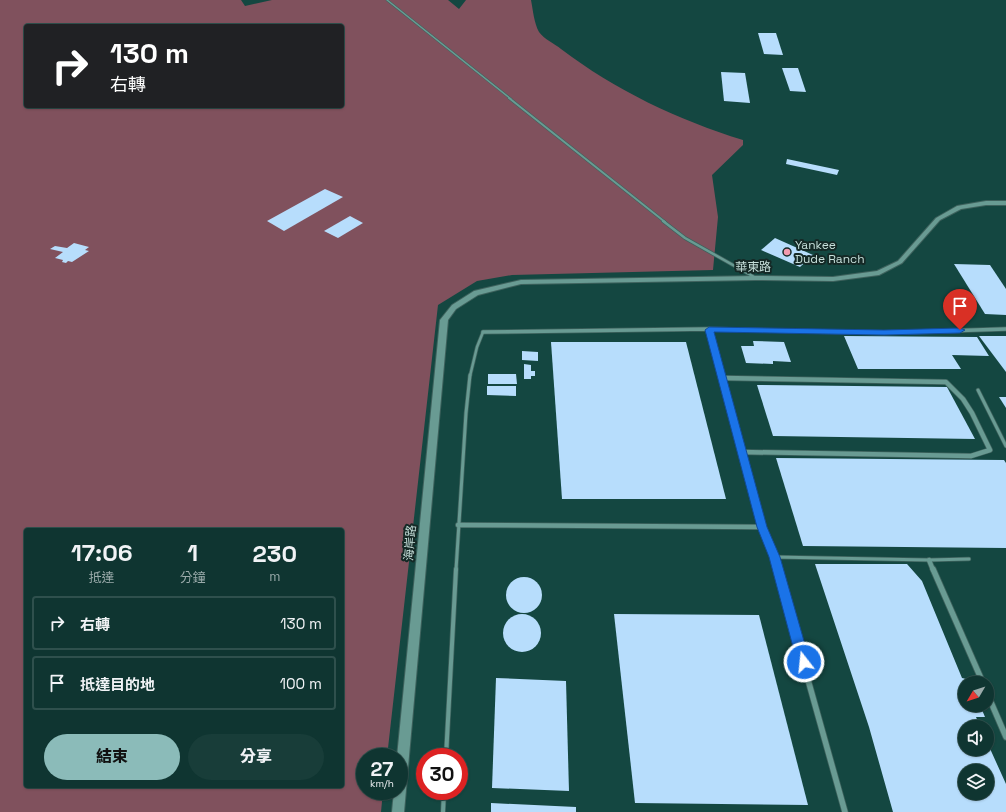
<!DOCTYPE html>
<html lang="zh-TW">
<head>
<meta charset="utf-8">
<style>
  :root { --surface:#0f3531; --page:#183d39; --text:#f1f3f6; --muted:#9babab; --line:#2f504d; --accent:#8bbbb9 }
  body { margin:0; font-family:"Space Grotesk","Noto Sans TC",sans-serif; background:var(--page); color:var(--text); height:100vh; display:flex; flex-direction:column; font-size:15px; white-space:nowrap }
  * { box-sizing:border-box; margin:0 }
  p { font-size:13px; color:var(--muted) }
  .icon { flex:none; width:22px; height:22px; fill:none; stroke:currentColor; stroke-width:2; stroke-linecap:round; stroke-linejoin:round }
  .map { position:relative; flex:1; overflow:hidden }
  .details { position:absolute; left:24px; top:528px; width:320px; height:260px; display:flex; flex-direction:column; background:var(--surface); border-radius:4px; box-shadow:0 1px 3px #0004,0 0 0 1px var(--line) }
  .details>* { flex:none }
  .guide { position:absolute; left:24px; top:24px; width:320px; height:84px; border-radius:4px; box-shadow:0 1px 3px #0004,0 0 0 1px var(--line); background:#202124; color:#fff; overflow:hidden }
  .needle { width:26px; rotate:231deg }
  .buttons { position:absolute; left:958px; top:676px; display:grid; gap:8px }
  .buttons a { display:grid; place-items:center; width:36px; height:36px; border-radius:50%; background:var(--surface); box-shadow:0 1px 3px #0004,0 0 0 1px var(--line); font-size:20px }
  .speed { position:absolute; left:356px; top:748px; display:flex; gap:8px; font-size:20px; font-weight:700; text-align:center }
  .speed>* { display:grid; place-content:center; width:52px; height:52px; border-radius:50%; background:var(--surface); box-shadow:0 1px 3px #0004,0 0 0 1px var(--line); line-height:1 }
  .speed small { font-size:10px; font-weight:400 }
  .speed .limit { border:6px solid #d22; background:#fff; color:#111 }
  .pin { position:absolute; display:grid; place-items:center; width:34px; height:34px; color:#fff; margin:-41px -17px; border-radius:50% 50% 50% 0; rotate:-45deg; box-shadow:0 0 4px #0007 }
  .pin .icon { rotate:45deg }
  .me { position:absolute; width:44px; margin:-22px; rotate:344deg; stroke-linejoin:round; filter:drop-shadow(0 0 3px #0008) }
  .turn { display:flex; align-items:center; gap:14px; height:84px; padding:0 20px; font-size:18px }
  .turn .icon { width:52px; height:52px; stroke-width:2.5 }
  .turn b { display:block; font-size:28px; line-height:34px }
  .eta { display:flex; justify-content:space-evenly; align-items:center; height:68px; text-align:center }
  .eta b { font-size:24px; font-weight:800; line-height:28px }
  .cta { display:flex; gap:8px; margin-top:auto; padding:8px 20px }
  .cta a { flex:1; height:46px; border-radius:24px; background:var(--accent); color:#111; font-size:16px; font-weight:800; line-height:46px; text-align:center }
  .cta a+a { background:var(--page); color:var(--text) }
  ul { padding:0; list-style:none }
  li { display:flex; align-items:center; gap:12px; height:54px; margin:0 8px 6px; padding:0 12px; border:2px solid var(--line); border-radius:4px }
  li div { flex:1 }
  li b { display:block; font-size:15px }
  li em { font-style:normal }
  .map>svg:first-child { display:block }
</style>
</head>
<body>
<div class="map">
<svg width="1006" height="812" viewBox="0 0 1006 812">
  <rect width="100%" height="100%" fill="#144741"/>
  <path fill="#80515d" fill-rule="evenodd" d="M0,0H241L245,6L272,0H448L459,9L466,0H531C533,10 534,23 539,32C544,39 555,44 561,49C615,90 678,120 743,140V145L712,175L718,217L713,270L512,275L477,281L438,305L387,757H365V791H383L381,812H0ZM26,26H342V106H26ZM26,530H342V786H26Z"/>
  <g fill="#b7ddfc" fill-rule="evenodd">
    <path d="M758,33H776L783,55L764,54Z"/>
    <path d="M782,68H798L806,92L790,91Z"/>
    <path d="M721,72L745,73L750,103L724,101Z"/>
    <path d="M787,159L839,170L837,175L786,164Z"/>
    <path d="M325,189L343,197L284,231L267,221Z"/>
    <path d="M350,216L363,223L338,238L324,231Z"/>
    <path d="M775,238L813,255L800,267L761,250Z"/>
    <path d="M74,243L89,247L85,250L89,251L72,262L68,261L66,263L62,262L63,260L55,258L63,252L50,249L55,246L67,248Z"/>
    <path d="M954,264L990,265L1006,289V315L985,314Z"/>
    <path d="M844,336L977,337L989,356L952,355L961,369H858Z"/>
    <path d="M979,336H1006V372Z"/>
    <path d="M753,341L784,342L791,362L773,361V364L746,363L741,346H754Z"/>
    <path d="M551,342H686L726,499H562Z"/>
    <path d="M522,351L538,352V361L522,360Z"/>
    <path d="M524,364L531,365V371H535V376H531V379H524Z"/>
    <path d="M488,374H516L517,384H488Z"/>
    <path d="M757,385L947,387L975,439L773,436Z"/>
    <path d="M487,386H516V396L487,395Z"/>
    <path d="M999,397H1006V408Z"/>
    <path d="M776,458L1004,460L1006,463V548L803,546Z"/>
    <path d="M815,564H907L922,581L962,678L971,680L972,683H965V705H980L985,717H976L980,727H965V749H987V742L1006,784V812H893L869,727ZM965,771H987V793H965Z"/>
    <circle cx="524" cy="595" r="18"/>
    <circle cx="522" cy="633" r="19"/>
    <path d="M614,614L759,615L808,805L635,803Z"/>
    <path d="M496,678L566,681L569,791L492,788Z"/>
    <path d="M491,803L576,807V812H491Z"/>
  </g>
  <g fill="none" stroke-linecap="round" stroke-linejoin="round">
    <defs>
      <path id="service-far4" d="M387,0L511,99"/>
      <path id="service-far3" d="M509,98L665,222"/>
      <g id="service-far2">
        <path d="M663,221L685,238L756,278"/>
        <path d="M470,376L477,347L483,332"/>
      </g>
      <g id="service-far1">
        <path d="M978,390L1006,446"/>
        <path d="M774,557L929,560L969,559"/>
        <path d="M456,570L466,413L470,375"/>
      </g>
      <g id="service">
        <path d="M446,757L456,569"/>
        <path d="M443,812L444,791"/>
      </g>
      <g id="minor-far2">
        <path d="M709,329L721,376"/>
        <path d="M483,332L709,329L884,333L1006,329"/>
      </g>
      <g id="minor-far1">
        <path d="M721,375L746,473L778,570"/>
        <path d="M723,378L946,382L963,399L972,413L990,450L971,456L741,452"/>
        <path d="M458,525L762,527"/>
        <path d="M929,560L933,570"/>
      </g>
      <g id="minor">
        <path d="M777,569L845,812"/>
        <path d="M933,569L983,683"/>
        <path d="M987,693L1006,737"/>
      </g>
      <path id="secondary" d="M986,201H1006V205H986L961,209L940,220L902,263L879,275L833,281L756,280L521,284L478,295L456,309L448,320L404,812H392L394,791H399V757H397L440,320L452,305L474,291L521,280L756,276L833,277L877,271L898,261L936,218L957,206Z"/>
    </defs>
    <use href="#service-far4" stroke="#3e625d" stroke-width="2.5"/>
    <use href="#service-far3" stroke="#3e625d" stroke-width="3"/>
    <use href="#service-far2" stroke="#3e625d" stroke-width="4"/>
    <use href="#service-far1" stroke="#3e625d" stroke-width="4.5"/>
    <use href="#service" stroke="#3e625d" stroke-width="5.5"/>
    <use href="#minor-far2" stroke="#3e625d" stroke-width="5"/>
    <use href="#minor-far1" stroke="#3e625d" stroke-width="6"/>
    <use href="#minor" stroke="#3e625d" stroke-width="7"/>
    <use href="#secondary" stroke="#3e625d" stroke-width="2"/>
    <use href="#service-far4" stroke="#699b93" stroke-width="1.5"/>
    <use href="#service-far3" stroke="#699b93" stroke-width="2"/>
    <use href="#service-far2" stroke="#699b93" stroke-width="2.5"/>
    <use href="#service-far1" stroke="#699b93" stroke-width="3"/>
    <use href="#service" stroke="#699b93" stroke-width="4"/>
    <use href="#minor-far2" stroke="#699b93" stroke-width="3.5"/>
    <use href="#minor-far1" stroke="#699b93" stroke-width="4.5"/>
    <use href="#minor" stroke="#699b93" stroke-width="5.5"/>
    <use href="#secondary" fill="#699b93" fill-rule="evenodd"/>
  </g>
  <path fill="#1a73e8" stroke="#114b97" d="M709,327L884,330L960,328L965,330L960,333L884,335L714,332L767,527L780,557L810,662L808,666L804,668L799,666L797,662L769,557L757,527L705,330Z"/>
  <circle fill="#f29aaf" stroke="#152926" stroke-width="1.5" cx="787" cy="252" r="4"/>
  <g text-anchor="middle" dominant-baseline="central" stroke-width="4" stroke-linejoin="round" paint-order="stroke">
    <g font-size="12" fill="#c6dfda" stroke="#152926" text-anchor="start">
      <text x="795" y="245">Yankee<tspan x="795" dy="14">Dude Ranch</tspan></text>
    </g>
    <g font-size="12" fill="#c6dfda" stroke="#152926">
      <text x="753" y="267">華東路</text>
      <text transform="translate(410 543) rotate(-85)">海岸路</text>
    </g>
  </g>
</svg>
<div class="buttons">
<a><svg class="needle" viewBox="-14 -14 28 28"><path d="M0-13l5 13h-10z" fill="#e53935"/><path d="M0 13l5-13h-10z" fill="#9babab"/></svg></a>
<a><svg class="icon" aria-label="sound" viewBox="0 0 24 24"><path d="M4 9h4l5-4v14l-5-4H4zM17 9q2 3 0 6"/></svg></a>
<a><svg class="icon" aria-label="layers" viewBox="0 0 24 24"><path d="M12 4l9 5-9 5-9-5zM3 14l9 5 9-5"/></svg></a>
</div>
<div class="speed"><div>27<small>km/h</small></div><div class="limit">30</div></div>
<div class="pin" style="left:960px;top:330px;background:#d93025"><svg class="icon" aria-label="arrive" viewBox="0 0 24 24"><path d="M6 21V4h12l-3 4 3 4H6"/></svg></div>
<svg class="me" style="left:804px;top:662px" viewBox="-20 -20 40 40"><circle r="17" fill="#1a73e8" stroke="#fff" stroke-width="3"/><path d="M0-11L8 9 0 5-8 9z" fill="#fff"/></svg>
<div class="guide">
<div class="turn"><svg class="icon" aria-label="right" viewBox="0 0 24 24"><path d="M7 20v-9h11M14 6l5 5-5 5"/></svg><div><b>130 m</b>右轉</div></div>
</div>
<section class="details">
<div class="eta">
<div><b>17:06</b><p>抵達</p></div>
<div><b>1</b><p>分鐘</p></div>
<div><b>230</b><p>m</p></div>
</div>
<ul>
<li><svg class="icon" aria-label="right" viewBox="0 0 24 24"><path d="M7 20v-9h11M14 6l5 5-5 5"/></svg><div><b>右轉</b></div><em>130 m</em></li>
<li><svg class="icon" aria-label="arrive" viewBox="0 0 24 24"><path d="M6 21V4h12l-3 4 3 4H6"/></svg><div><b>抵達目的地</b></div><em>100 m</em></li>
</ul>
<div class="cta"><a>結束</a><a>分享</a></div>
</section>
</div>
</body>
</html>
